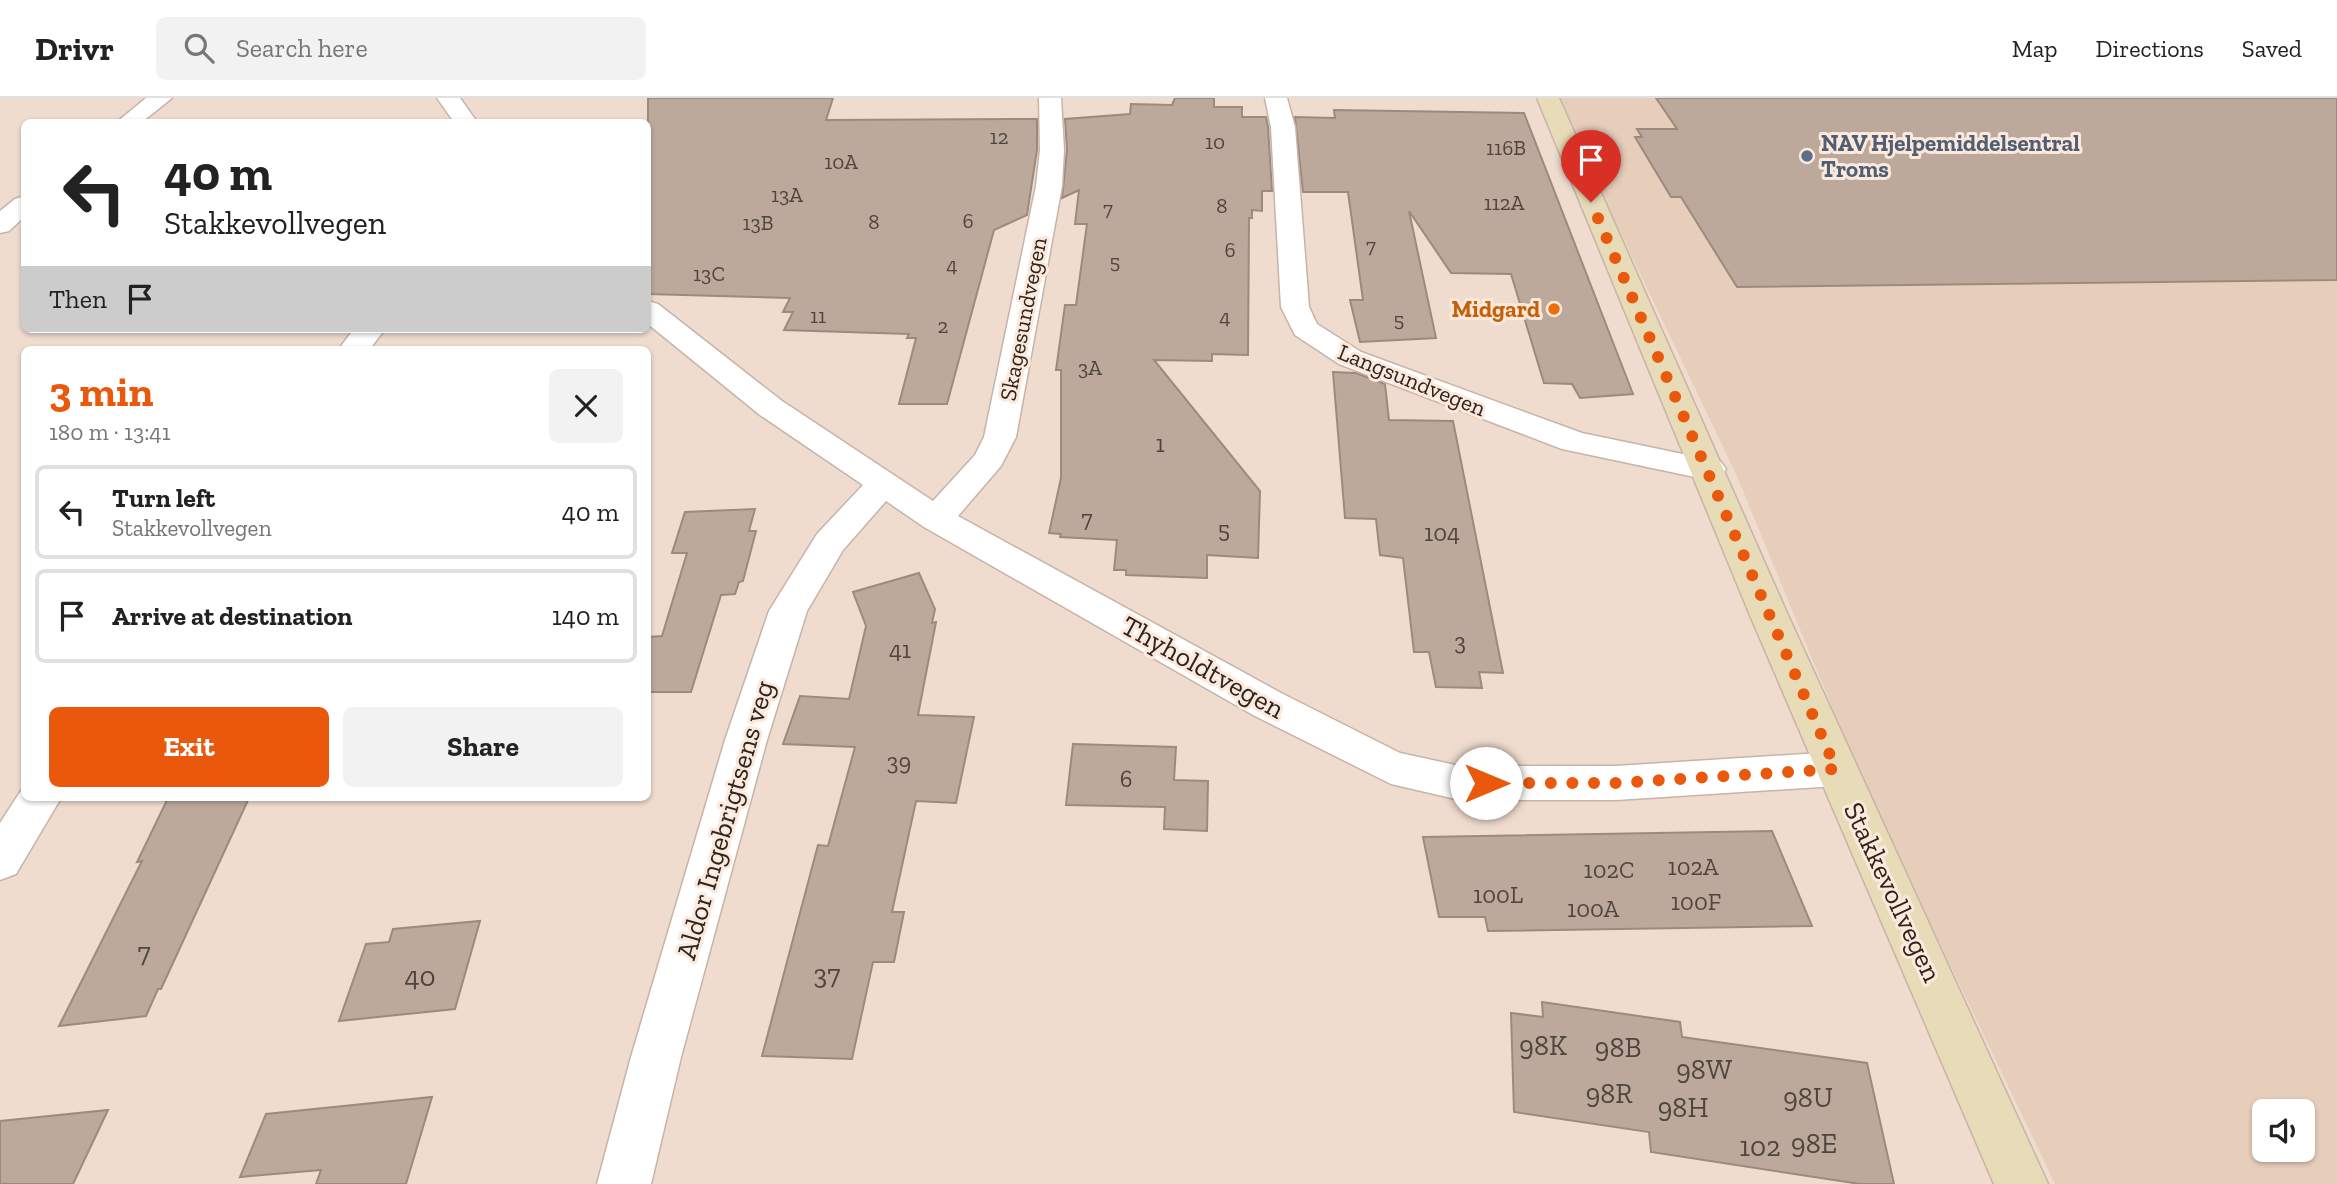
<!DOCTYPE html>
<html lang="en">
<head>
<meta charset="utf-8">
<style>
  :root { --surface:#fff; --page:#f2f2f2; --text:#222; --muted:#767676; --line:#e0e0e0; --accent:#ea580c }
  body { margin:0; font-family:"Zilla Slab",serif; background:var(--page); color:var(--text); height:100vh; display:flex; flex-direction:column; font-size:26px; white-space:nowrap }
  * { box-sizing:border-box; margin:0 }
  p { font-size:23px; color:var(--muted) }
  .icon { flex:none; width:38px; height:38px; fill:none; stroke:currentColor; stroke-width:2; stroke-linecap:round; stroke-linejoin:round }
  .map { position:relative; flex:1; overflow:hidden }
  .side { position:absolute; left:21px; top:248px; width:630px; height:455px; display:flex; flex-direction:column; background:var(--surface); border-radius:10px; box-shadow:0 2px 5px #0004 }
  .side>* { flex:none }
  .guide { position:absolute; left:21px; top:21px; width:630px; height:214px; border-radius:10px; box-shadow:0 2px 5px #0004; background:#fff; color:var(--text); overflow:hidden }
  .controls { position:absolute; left:2252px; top:1001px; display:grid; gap:14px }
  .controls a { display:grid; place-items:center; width:63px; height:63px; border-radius:10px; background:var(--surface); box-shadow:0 2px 5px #0004; font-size:35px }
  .pin { position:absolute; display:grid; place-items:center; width:60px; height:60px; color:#fff; margin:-72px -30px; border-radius:50% 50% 50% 0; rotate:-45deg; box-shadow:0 0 7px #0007 }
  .pin .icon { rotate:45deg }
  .me { position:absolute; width:77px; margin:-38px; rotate:90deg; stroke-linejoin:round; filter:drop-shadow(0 0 5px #0008) }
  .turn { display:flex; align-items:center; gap:24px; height:147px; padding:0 28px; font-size:32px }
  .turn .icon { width:91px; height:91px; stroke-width:2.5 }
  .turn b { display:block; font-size:49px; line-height:60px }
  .then { display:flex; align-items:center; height:66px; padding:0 28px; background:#0003; gap:14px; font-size:26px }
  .round { display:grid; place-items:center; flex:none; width:74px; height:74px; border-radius:10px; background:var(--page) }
  .head { display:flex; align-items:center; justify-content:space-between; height:119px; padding:0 28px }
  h1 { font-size:42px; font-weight:700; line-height:52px; color:var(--accent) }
  .button { display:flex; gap:14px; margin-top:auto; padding:14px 28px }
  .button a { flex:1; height:80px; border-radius:10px; background:var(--accent); color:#fff; font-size:28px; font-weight:700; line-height:80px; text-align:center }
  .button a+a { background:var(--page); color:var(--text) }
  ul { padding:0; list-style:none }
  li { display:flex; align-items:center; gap:21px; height:94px; margin:0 14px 10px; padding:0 14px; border:4px solid var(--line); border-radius:10px }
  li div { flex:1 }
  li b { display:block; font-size:26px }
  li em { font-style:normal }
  header { display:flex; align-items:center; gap:42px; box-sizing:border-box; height:98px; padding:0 35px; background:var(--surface); border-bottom:2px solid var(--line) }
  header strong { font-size:33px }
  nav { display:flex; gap:38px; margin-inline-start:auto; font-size:24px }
  .search { width:490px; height:63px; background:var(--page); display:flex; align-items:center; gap:18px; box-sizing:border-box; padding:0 24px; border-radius:10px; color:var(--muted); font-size:26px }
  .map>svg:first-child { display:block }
</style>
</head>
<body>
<header>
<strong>Drivr</strong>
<div class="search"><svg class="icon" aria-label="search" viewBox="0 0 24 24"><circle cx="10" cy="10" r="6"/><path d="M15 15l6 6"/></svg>Search here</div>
<nav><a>Map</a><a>Directions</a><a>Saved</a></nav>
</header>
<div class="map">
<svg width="2337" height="1086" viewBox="0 0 2337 1086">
  <rect width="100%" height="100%" fill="#efdcce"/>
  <path fill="#e7cebb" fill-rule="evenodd" d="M1556,0H2337V1086H2055L1865,689L1736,376ZM2264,1013H2303V1052H2264Z"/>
  <g fill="#bca99c" stroke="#9c8a7e" stroke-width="2">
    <path d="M648,0H833L826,22L1037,21V52L1027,117L994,132L947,306H899L916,240H907L909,236L784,232L793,214H783L790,200L648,196Z"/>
    <path d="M1175,0H1214V9H1242V19H1266L1268,29L1272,93H1262V113L1252,112V120H1249L1248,257L1212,256V263L1154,262L1260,393L1258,460L1207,457V480L1126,477V472H1114L1117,442L1060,439L1061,436L1049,435L1061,380V272H1056L1065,207H1076L1087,126H1075L1079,92L1062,100L1067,52L1065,21L1130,16L1131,6L1172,7Z"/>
    <path d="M1656,0H2337V182L1737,189L1681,99H1671L1635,39H1642L1637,31H1677Z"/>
    <path d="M1334,12L1524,15L1633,296L1580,300L1572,286L1544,285L1511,176L1451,175L1409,113L1436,240L1360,244L1350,202H1363L1348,94H1303L1295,19L1335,20Z"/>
    <path d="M1333,274L1356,275L1385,286L1389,322L1453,323L1503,575L1479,574L1482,590L1436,589L1429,554H1414L1403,460L1380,457L1376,421L1345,420Z"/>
    <path d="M755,411L749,433H756L743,483L739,484L735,496L721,497L691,594H648V539L662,538L687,455H672L685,414Z"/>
    <path d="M919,475L935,511L932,525L936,524L918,617L974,619L956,705L916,703L892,814H904L894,864H873L852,961L762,958L818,747L828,748L855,649L783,646L800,598L849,601L866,528L853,494Z"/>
    <path d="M1073,646L1176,649L1174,682L1208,683L1207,733L1164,731L1165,709L1066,707Z"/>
    <path d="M168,700H249L161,891H158L146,918L59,928L142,763L137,764Z"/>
    <path d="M1772,733L1812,828L1488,833L1485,819H1439L1423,739Z"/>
    <path d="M480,823L455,911L339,923L366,846L389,844L393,831Z"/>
    <path d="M1542,904L1680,924L1682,939L1867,965L1894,1086H1860L1651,1054L1649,1034L1514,1014L1511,915L1543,919Z"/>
    <path d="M432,999L406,1086H316L321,1072L240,1079L266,1016Z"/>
    <path d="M108,1012L73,1086H0V1023Z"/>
  </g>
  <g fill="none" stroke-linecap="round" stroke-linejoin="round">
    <defs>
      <g id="street">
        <path d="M146,0H172L142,24H117Z"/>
        <path d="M437,0H460L477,24H454Z"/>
        <path d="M1039,0H1061L1064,52L1062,88L1016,339L1001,368L958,418L1281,595L1400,655L1460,668H1616L1836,654L1851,659L1857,671L1851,683L1836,688L1616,702H1460L1391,686L1253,617L924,429L886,403L843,452L807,513L767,642L681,959L651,1086H597L631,959L725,642L769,513L817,436L863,387L760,317L648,226V203L658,206L782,303L933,403L975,357L984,339L1036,88L1040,52Z"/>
        <path d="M1265,0H1287L1295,29L1309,209L1317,226L1361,254L1582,335L1721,364L1726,371L1721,378L1709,382L1562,351L1339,266L1295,237L1281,209L1271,29Z"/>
        <path d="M24,98V119L9,133L0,135V113L15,101Z"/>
        <path d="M354,231H385L369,252H338Z"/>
        <path d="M24,688V700H61L16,776L0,782V725Z"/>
      </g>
      <path id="secondary" d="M1537,0H1559L1787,515L2048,1086H1994L1749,515Z"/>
    </defs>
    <use href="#street" stroke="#c7b4a7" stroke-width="3"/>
    <use href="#secondary" stroke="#c7b4a7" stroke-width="3"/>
    <use href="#street" fill="#fff" fill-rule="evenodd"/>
    <use href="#secondary" fill="#e8dcb8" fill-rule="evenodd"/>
  </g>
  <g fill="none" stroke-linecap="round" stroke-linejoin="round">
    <path stroke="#ea580c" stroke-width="12" stroke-dasharray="0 21.6" d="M1486,685H1616L1836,671L1591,104"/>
  </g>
  <circle fill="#5c6f8a" stroke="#fde9db" stroke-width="2.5" cx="1807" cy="58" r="7"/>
  <circle fill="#e8710a" stroke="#fde9db" stroke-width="2.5" cx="1554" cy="211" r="7"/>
  <g text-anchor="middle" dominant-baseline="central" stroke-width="6" stroke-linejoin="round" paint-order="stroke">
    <g font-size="21" fill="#4f453e">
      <text x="999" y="38">12</text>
      <text x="1215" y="43">10</text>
      <text x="1506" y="49">116B</text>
      <text x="841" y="63">10A</text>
      <text x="787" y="96">13A</text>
      <text x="1504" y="104">112A</text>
      <text x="1222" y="107">8</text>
      <text x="1108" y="110">7</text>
      <text x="968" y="122">6</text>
      <text x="874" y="123">8</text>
      <text x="758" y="124">13B</text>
      <text x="1371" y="147">7</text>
      <text x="1230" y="151">6</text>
      <text x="1115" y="163">5</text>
      <text x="952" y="166">4</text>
      <text x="709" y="175">13C</text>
      <text x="818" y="217">11</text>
      <text x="1225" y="218">4</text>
      <text x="1399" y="221">5</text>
      <text x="943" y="227">2</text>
      <text x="1090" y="269">3A</text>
    </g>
    <g font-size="23" font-weight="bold" fill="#4e5e75" stroke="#fde9db" text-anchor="start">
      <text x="1821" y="45">NAV Hjelpemiddelsentral<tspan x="1821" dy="26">Troms</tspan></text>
    </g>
    <g font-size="23" font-weight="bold" fill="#c56008" stroke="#fde9db" text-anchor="end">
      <text x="1540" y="211">Midgard</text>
    </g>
    <g font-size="23" fill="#2b241f" stroke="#fde9db">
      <text transform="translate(1023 221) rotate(-79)">Skagesundvegen</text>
      <text transform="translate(1412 282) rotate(22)">Langsundvegen</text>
    </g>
    <g font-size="24" fill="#4f453e">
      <text x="1160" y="345">1</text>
      <text x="1087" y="420">7</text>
      <text x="1224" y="431">5</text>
      <text x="1442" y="434">104</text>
      <text x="1460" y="543">3</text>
      <text x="900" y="551">41</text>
      <text x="899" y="663">39</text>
      <text x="1126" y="680">6</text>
      <text x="1693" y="768">102A</text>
      <text x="1609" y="771">102C</text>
      <text x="1498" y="796">100L</text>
      <text x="1696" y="803">100F</text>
      <text x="1593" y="810">100A</text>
    </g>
    <g font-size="28" fill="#2b241f" stroke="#fde9db">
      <text transform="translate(1203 569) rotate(29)">Thyholdtvegen</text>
      <text transform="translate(725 722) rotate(-74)">Aldor Ingebrigtsens veg</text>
      <text transform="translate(1893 794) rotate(65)">Stakkevollvegen</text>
    </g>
    <g font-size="28" fill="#4f453e">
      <text x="144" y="854">7</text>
      <text x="827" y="876">37</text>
      <text x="420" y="878">40</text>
      <text x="1543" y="947">98K</text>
      <text x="1618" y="949">98B</text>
      <text x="1704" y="971">98W</text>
      <text x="1609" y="995">98R</text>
      <text x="1808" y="999">98U</text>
      <text x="1683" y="1009">98H</text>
      <text x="1814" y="1045">98E</text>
      <text x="1760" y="1048">102</text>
    </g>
  </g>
</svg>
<div class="controls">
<a><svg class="icon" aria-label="sound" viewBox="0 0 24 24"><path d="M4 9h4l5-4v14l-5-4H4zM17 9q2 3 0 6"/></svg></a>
</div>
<div class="pin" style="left:1591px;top:104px;background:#d93025"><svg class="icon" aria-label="arrive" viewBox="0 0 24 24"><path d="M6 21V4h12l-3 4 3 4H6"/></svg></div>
<svg class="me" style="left:1486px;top:685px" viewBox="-20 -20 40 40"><circle r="19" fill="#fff"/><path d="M0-13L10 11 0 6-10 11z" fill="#ea580c"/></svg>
<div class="guide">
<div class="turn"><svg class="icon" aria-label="left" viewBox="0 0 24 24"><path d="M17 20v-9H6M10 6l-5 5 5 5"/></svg><div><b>40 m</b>Stakkevollvegen</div></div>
<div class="then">Then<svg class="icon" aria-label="arrive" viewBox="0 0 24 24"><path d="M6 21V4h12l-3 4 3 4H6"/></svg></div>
</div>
<section class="side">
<div class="head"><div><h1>3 min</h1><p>180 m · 13:41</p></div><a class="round"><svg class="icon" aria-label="close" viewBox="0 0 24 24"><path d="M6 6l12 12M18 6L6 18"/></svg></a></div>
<ul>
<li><svg class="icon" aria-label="left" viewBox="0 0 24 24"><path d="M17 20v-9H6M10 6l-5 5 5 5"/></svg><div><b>Turn left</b><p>Stakkevollvegen</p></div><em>40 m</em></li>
<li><svg class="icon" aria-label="arrive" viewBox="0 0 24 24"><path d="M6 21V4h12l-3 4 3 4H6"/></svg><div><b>Arrive at destination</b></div><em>140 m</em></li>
</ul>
<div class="button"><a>Exit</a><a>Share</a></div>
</section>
</div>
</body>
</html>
